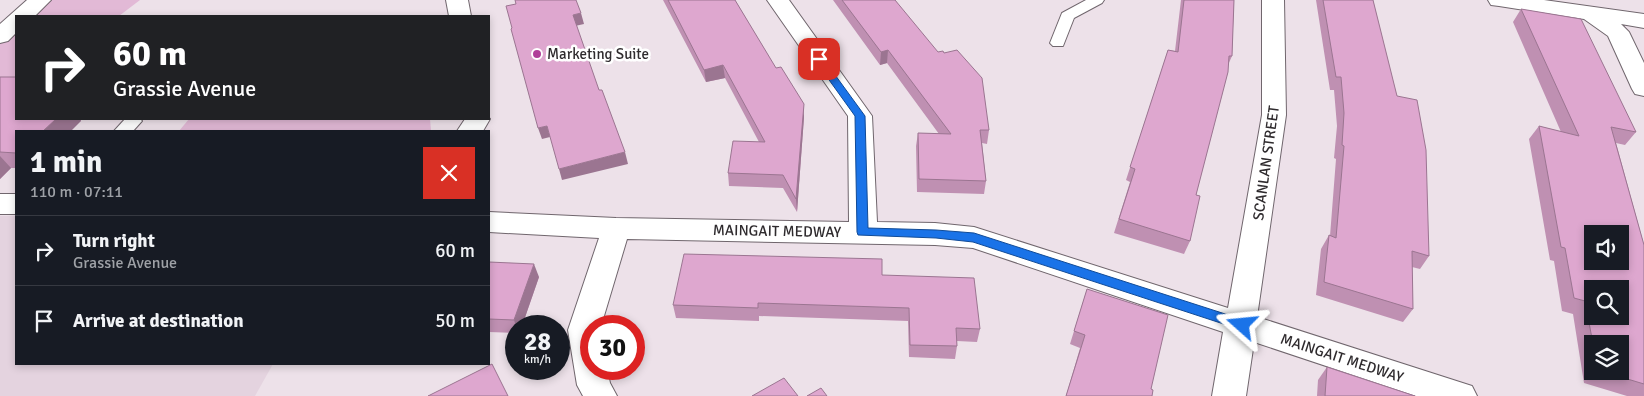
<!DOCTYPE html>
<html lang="en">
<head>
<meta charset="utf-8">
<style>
  :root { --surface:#171b24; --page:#20242c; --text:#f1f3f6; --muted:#9ea1a6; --line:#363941 }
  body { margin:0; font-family:Signika,sans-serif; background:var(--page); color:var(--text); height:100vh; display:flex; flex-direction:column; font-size:19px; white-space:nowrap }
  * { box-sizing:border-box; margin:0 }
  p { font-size:16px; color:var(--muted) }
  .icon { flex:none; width:28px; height:28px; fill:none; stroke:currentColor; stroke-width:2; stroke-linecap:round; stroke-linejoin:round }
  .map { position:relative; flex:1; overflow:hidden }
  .drawer { position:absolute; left:15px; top:130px; width:475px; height:235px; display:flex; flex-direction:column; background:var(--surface); border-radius:0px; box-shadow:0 2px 8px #0003 }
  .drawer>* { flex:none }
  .hud { position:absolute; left:15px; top:15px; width:475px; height:105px; border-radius:0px; box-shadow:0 2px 8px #0003; background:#202124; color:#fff; overflow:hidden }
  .tools { position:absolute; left:1584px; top:225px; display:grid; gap:10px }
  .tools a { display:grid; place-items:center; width:45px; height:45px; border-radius:0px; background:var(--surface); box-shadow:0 2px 8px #0003; font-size:25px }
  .speed { position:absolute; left:505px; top:315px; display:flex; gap:10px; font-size:25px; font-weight:700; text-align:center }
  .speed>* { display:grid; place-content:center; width:65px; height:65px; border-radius:50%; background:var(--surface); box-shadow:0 2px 8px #0003; line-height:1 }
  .speed small { font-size:12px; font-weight:400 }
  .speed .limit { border:8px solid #d22; background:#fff; color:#111 }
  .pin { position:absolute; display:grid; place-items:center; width:42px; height:42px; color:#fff; margin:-21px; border-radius:10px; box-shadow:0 2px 8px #0006 }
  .me { position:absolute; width:55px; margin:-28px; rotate:288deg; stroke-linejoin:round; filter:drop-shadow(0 0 4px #0008) }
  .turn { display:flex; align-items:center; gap:18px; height:105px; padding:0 15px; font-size:22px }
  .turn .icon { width:65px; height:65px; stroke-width:2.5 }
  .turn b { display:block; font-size:35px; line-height:42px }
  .round { display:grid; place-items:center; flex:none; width:52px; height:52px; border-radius:0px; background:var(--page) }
  .headline { display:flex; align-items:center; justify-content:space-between; height:85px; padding:0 15px }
  h1 { font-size:30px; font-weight:700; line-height:38px }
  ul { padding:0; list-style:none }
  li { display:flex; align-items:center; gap:15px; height:70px; padding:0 15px; border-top:1px solid var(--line) }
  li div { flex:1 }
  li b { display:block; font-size:19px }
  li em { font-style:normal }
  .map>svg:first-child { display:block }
</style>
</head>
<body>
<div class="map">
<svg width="1644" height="396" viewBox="0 0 1644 396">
  <rect width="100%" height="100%" fill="#ede1e9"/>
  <path fill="#e4d3df" d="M0,216H16V364H273L255,396H0Z"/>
  <g fill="#e2b9d6">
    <path d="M51,0H140L119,16H32Z"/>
    <path d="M16,29V82L0,81V43Z"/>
    <path d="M189,119H430L431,131H179Z"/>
  </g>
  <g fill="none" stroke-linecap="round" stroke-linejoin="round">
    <defs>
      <g id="lane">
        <path d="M1086,0H1104L1102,3L1074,18L1063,46H1053L1050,43L1062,13Z"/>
        <path d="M125,119H140L142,121L133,131H114Z"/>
      </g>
      <g id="street">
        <path d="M446,0H468L471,16H449Z"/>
        <path d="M767,0H789L872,116L877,222L935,223L974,227L1228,308L1262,115V0H1284L1286,115L1257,317L1472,386L1477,396H1416L1254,342L1246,396H1212L1223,332L973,248L935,245L627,239L601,326H591V369H607L610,383L617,396H583L577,385L568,330L599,238L489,232V212L616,218L849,222L848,116Z"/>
        <path d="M1488,0H1544L1644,14V28L1621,24L1629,32L1644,63V96L1635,94L1632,89L1608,36L1584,19L1499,6L1491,5Z"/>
        <path d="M489,118L490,119L483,131H457L465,119Z"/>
        <rect x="0" y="194" width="16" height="20"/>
      </g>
      <path id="primary" d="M27,0H51L35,16H16V33L8,41L0,43V24Z"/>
    </defs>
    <use href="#lane" stroke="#70666d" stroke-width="2"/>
    <use href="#street" stroke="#70666d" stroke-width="2"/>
    <use href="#primary" stroke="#70666d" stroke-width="2"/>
    <use href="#lane" fill="#fff" fill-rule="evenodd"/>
    <use href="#street" fill="#fff" fill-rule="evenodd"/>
    <use href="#primary" fill="#fff" fill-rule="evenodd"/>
  </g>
  <g fill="#bf90b2" fill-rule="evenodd">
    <path d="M663,0H735L804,117L797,212L783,188L729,186L728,173L759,142L725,78L706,82Z"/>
    <path d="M833,0H895L989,130L987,144L982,143L986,181L984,194L917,192L916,146L918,133L939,134L887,63L880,65Z"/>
    <path d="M1181,0H1234L1232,56L1228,65L1196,195L1190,241L1184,254L1114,233L1130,182L1126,180L1168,50L1175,51Z"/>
    <path d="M1316,0H1373L1429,256L1420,269L1412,267L1413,309L1403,322L1316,295L1321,249L1329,235L1330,236L1336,159L1334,158L1337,126L1334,90H1330Z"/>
    <path d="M1521,9L1636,132L1625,145L1616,143L1644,245V396H1627L1584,383L1573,314L1562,311L1554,261L1550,260L1529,139L1539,126L1561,132L1513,22ZM1592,344H1620V371H1592Z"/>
    <path d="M0,77L16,119H80L81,121L16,131V168H11L0,179Z"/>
    <path d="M489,262L539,277L522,326H516V333L489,332Z"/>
    <path d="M882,275L980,329L977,342L957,341V346L955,359L909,357L908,321L759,316V321L676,318L673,305Z"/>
    <path d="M1087,289L1151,389L1152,396H1066L1080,348L1070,344Z"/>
    <path d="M1327,367L1415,396H1317L1318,380Z"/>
  </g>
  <g fill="#9b7591">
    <path d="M581,13L584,24L575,26L573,15Z"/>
    <path d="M888,50L887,63L880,65L881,52Z"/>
    <path d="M723,65L725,78L706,82L704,70Z"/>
    <path d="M804,104V117L797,212L796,199Z"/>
    <path d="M56,119H80L81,121L71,131H43Z"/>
    <path d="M547,126L550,137L542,139L538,128Z"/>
    <path d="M625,152L628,164L562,180L559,169Z"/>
    <path d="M0,156L11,168L0,179Z"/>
    <path d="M534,264L539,277L522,326H516L514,320Z"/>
  </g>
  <g fill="#dea7cf" stroke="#9b7591" fill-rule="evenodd">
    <path d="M515,0H576L581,13L573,15L599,90H602L625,152L559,169L547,126L538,128L511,29L512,28L506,6L516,4Z"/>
    <path d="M668,0H735L776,68L781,67L804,104L796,199L783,175L728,173L733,141L765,142L723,65L704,70Z"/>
    <path d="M842,0H895L938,52L943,51L944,53L957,50L982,78L989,130H980L986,181L919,179L918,133L951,134L888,50L881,52Z"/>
    <path d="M1184,0H1234L1232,56H1229L1228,72L1196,195L1200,196L1190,241L1119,219L1135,169L1130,167L1168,50L1178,52Z"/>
    <path d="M1323,0H1373L1397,96L1417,100L1426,150L1429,256L1412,251L1413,309L1324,282L1329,235L1336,238L1344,146L1342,145L1344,113L1341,77H1336Z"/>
    <path d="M1521,9L1581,19L1636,132L1611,127L1644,245V384L1601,371H1620V344H1593L1585,301L1574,298L1565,248L1561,247L1539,126L1579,136ZM1592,234H1620V261H1592ZM1592,289H1620V316H1592Z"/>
    <path d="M0,77H16V119H56L43,131H16V153L0,152Z"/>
    <path d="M684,254L882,259V275L974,278L980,329L956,328L957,346L910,345L909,308L758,303V308L673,305Z"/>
    <path d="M489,262L534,264L514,320L489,319Z"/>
    <path d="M1087,289L1168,315L1151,389L1153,390L1152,396H1066L1085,335L1074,331Z"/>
    <path d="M492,364L508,396H428Z"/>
    <path d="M1327,367L1415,396H1325Z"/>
    <path d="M784,378L798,396H752Z"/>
    <path d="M821,388L827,396H807Z"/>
  </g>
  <path fill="#1a73e8" stroke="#114b97" d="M819,56L822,57L865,116L868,228L936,230L974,233L1247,321L1249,325L1247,329L1242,330L973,242L936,238L858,235L857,232L855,116L814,59Z"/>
  <circle fill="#b03e99" stroke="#fff" stroke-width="2" cx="537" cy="54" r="5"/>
  <g text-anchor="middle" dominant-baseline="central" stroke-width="5" stroke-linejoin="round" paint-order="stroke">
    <g font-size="15" fill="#2f2b2e" stroke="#fff" text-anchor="start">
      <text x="547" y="54">Marketing Suite</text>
    </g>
    <g font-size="15" fill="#2f2b2e" stroke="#fff">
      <text transform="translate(1266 163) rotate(-82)">SCANLAN STREET</text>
      <text transform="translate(777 231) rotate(1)">MAINGAIT MEDWAY</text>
      <text transform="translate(1342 358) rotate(18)">MAINGAIT MEDWAY</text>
    </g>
  </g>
</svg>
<div class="tools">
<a><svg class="icon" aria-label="sound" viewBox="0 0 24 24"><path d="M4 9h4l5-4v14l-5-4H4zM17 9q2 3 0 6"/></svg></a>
<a><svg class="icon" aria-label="search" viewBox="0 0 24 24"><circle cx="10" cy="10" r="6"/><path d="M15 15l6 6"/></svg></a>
<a><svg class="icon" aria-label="layers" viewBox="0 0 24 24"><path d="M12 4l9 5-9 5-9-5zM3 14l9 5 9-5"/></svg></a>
</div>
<div class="speed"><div>28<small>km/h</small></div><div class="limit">30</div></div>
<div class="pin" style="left:819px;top:59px;background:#d93025"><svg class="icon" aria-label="arrive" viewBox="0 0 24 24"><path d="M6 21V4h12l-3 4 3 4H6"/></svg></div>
<svg class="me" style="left:1242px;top:325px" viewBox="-20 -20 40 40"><path d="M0-17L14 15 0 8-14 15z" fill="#1a73e8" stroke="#fff" stroke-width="4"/></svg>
<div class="hud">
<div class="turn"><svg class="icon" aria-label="right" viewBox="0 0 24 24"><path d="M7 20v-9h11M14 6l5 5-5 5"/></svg><div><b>60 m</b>Grassie Avenue</div></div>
</div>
<section class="drawer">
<div class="headline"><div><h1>1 min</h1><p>110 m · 07:11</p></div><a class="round" style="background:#d93025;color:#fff"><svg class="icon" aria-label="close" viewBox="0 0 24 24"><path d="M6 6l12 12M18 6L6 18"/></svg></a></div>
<ul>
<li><svg class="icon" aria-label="right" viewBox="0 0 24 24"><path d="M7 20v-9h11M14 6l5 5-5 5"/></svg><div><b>Turn right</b><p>Grassie Avenue</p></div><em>60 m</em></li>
<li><svg class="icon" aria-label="arrive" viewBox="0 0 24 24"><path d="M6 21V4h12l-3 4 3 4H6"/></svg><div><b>Arrive at destination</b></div><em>50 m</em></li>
</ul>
</section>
</div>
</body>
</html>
